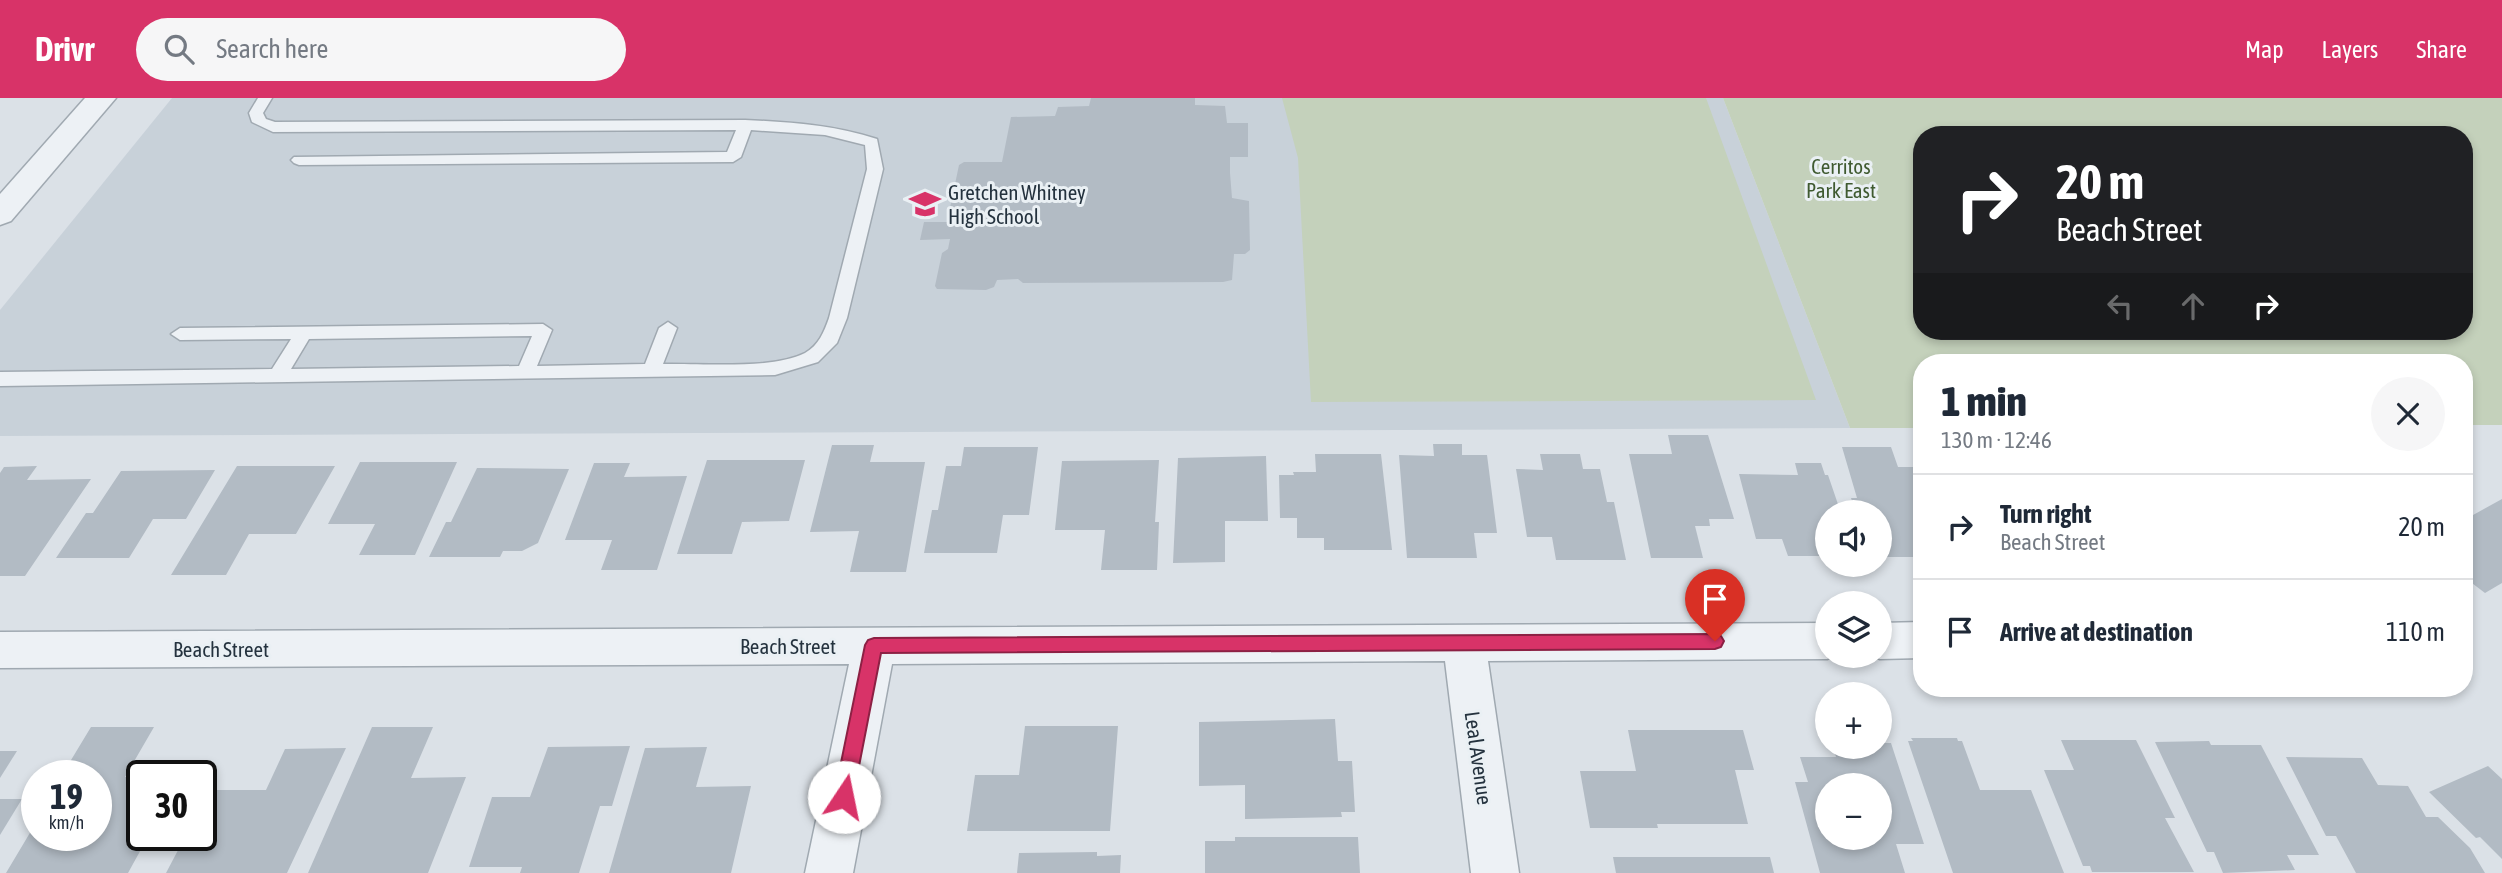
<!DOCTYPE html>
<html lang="en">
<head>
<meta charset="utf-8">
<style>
  :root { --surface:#fff; --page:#f6f6f7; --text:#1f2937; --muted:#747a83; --line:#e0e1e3; --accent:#d83368 }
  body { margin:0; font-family:"Asap Condensed",sans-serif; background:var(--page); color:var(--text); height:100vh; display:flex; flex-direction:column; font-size:26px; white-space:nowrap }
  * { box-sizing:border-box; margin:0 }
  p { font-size:23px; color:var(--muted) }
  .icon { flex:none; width:38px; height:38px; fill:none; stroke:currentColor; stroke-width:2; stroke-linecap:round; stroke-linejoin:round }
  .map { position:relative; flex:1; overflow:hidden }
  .panel { position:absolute; left:1913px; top:256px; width:560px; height:343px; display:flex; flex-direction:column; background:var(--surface); border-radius:28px; box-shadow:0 4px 10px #0003 }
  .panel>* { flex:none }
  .banner { position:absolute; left:1913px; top:28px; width:560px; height:214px; border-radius:28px; box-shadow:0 4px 10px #0003; background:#202124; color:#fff; overflow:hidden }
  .fabs { position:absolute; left:1815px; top:402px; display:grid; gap:14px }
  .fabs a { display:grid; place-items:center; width:77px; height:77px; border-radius:50%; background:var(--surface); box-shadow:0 4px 10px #0003; font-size:35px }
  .speed { position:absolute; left:21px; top:662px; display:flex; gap:14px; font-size:35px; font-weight:700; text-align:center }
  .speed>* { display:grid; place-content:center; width:91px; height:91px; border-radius:50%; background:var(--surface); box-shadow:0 4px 10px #0003; line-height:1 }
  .speed small { font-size:18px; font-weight:400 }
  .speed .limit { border:4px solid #111; border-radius:10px; background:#fff; color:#111 }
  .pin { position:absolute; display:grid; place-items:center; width:60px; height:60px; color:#fff; margin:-72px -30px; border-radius:50% 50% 50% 0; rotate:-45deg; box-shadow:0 0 7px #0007 }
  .pin .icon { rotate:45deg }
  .me { position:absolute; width:77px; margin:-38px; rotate:11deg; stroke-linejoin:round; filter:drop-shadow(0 0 5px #0008) }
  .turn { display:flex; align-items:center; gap:24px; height:147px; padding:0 28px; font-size:32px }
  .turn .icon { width:91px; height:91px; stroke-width:2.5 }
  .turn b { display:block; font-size:49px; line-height:60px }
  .lanes { display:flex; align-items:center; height:66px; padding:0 28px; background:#0003; justify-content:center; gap:35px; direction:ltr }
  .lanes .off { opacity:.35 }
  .round { display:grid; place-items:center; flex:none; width:74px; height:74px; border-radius:37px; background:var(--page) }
  .overview { display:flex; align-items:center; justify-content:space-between; height:119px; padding:0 28px }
  h1 { font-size:42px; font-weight:800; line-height:52px }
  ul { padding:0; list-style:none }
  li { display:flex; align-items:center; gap:21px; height:105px; padding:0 28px; border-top:2px solid var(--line) }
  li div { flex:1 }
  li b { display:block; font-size:26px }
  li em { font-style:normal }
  header { display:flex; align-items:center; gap:42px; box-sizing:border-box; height:98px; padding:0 35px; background:var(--accent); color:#fff }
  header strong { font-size:33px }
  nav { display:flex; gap:38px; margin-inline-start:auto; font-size:24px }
  .search { width:490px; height:63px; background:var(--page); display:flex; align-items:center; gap:18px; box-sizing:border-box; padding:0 24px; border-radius:38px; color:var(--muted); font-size:26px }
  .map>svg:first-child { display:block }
</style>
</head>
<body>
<header>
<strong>Drivr</strong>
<div class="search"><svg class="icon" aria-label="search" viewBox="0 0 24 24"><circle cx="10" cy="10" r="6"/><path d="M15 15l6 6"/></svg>Search here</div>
<nav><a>Map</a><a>Layers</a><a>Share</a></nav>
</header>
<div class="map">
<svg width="2502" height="775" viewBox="0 0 2502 775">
  <rect width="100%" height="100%" fill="#dbe1e7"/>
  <path fill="#c8d1d9" d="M172,0H1723L1850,330L0,338V212Z"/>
  <g fill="#c4d1bb" fill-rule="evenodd">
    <path d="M1282,0H1706L1816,302L1311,304L1298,60Z"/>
    <path d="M1723,0H2502V327H2464V264H1922L1921,330H1850ZM1922,37H2464V233H1922Z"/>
  </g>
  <g fill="#b2bbc4" fill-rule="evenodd">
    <path d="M1091,0H1195V7L1225,8L1227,25H1248V59H1230V75L1232,100L1249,103L1250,152L1245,156H1234L1232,182L1223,184L1023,185L1018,181L997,182L994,189L986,192L937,191L935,188L942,155L948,151L950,141L920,142L924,124H954L956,114L950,110L959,67L964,64H1002L1011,19L1055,18L1058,9L1089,8Z"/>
    <path d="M1668,337H1708L1734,421H1709L1710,428H1695L1703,460H1651L1629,356H1672Z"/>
    <path d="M1433,346H1462V357H1487L1497,435H1474L1477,460H1407L1399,357L1434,358Z"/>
    <path d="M832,347H874L870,364H925L906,474H850L859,433L810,434Z"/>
    <path d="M964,349H1038L1029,417H1003L997,455H924L932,412H938L946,368H961Z"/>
    <path d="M1842,349H1891L1898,369H1922V459H1880V415H1856L1851,400H1857Z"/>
    <path d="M1315,356H1381L1392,452H1324V440H1297V420H1280L1279,377H1294L1293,374H1316Z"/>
    <path d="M1540,356H1580L1583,371H1600L1607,404H1614L1626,462H1556L1552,439H1527L1516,371L1543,372Z"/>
    <path d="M1266,358L1268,423H1225V464L1173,465L1178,360Z"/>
    <path d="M707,362H805L789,423L742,424L732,456H677Z"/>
    <path d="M1159,362L1155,424H1159L1157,472H1101L1105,432H1055L1062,363Z"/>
    <path d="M360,364H457L415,457H359L375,426H328Z"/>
    <path d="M594,365H630L624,379L687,378L657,472H601L612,442H565Z"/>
    <path d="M1795,365H1821L1825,377H1828L1841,415H1827V458H1788L1782,441H1756L1739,376L1798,377Z"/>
    <path d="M37,368L27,382L91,381L25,478H0V375L4,369Z"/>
    <path d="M237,368H335L296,436H249L226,477H171Z"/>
    <path d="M477,370L569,371L538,445L522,453H503L500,459H429L446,424H451Z"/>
    <path d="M215,372L186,421H153L129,460H56L86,415H93L121,373Z"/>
    <path d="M2502,401V485L2485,495L2464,479V422Z"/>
    <path d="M1335,621L1338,663H1352L1355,714H1341L1342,719L1245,721V687L1199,688V624Z"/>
    <path d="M1025,628H1118L1110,733H967L975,677H1019Z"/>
    <path d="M91,629H154L125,679H142V737H149L128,775H6L37,723V737H96V677H62Z"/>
    <path d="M372,629H433L411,680L466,679L428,775H308Z"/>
    <path d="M1628,632H1743L1754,672H1735L1748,726H1657L1658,730H1590L1580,673H1636Z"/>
    <path d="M1911,640H1957L1958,643H1962L1980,692H2031L2064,775H1953L1908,643H1913Z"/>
    <path d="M2061,642H2136L2175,720H2165L2194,774H2092L2090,768H2083L2044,672H2074Z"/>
    <path d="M2209,643L2211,647H2261L2319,757H2287L2295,772L2223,775L2214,754H2207L2155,644Z"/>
    <path d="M1880,645H1891L1924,746H1896L1905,775H1820L1795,684H1808L1800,659H1836L1833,649H1880ZM1827,688H1880V740H1827Z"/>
    <path d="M630,648L612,708H600L579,775H520L522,769H469L492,699H530L548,649Z"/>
    <path d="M707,649L696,689L751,688L731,775H609L645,650Z"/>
    <path d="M346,650L287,775H166L186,737H201V706L208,692H266L285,651Z"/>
    <path d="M0,653H17L0,680Z"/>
    <path d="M2286,659L2362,660L2378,687L2408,688L2426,719H2438L2470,750L2485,775H2356L2336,738H2326Z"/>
    <path d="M2488,668L2502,681V761L2480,739L2476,740L2429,694Z"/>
    <path d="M0,701H22L0,737Z"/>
    <path d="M1235,739H1358L1360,775H1205V743H1235Z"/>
    <path d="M1097,754V758L1121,757L1120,775H1017L1019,755Z"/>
    <path d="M1613,759H1770L1774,775H1616Z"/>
  </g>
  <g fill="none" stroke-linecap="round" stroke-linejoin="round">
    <defs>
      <path id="service" d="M258,0H272L263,15L266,21L275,24L745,22C790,24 834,27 877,41L883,71L847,220L837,245L818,264L775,277L0,288V274L272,271L291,241L180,242L171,236L180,230L543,226L552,232L537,268L645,266L659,230L668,224L677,230L663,266C702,265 771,272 805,255C819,247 824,234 829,220L867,71L865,47L825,37L751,32L741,59L733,64L299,67L294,65L291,62L294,59L727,54L736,32L273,34L252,24L249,15ZM532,238L519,268L291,271L309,241Z"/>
      <g id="minor">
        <path d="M1922,524V560L1880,561L1873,558H1880V525Z"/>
        <path d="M1827,525V558H1834L1827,561L1488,563L1519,775H1471L1445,563L892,566L853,775H805L849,566L0,570V534Z"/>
      </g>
      <path id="tertiary" d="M85,0H116L11,123L0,127V96Z"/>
    </defs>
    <use href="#service" stroke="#a0a9b1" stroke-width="3"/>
    <use href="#minor" stroke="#a0a9b1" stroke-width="3"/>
    <use href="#tertiary" stroke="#a0a9b1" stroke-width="3"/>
    <use href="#service" fill="#edf1f5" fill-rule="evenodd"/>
    <use href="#minor" fill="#edf1f5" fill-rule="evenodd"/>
    <use href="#tertiary" fill="#edf1f5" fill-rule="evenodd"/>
  </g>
  <path fill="#d83368" stroke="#8c2144" stroke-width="2" d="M1715,536L1721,538L1724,543L1721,549L1715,551L881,555L853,699L851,705L844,708L837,705L834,699L865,547L868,542L874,540Z"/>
  <defs>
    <symbol id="school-bare" viewBox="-9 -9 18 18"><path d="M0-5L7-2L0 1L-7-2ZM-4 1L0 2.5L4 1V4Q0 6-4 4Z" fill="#d83368" stroke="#eaf0f4" stroke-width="2.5" paint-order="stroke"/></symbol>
  </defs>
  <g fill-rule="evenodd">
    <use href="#school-bare" x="903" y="84" width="44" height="44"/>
  </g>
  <g text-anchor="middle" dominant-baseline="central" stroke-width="6" stroke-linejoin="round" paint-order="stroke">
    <g font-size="21" fill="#3f5a30" stroke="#eaf0f4">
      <text x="1841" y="68">Cerritos<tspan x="1841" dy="24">Park East</tspan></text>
    </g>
    <g font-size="21" fill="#24323e" stroke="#eaf0f4" text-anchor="start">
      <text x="948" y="94">Gretchen Whitney<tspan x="948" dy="24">High School</tspan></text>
    </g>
    <g font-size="21" fill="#24323e" stroke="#eaf0f4">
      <text x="788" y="548">Beach Street</text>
      <text x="221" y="551">Beach Street</text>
      <text transform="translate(1479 660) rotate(82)">Leal Avenue</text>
    </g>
  </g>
</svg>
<div class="fabs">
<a><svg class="icon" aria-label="sound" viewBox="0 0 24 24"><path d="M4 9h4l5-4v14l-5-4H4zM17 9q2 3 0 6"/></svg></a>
<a><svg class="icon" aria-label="layers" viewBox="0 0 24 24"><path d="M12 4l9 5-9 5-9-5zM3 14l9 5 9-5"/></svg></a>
<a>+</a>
<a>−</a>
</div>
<div class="speed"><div>19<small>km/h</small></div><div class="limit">30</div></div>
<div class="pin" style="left:1715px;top:543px;background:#d93025"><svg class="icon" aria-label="arrive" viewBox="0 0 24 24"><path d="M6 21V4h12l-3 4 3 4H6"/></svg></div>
<svg class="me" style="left:844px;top:699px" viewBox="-20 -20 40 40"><circle r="19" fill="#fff"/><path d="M0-13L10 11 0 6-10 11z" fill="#d83368"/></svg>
<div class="banner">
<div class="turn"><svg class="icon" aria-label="right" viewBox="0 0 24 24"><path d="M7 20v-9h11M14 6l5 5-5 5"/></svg><div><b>20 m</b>Beach Street</div></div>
<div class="lanes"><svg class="icon off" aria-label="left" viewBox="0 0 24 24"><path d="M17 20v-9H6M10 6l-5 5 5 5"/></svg><svg class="icon off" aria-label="ahead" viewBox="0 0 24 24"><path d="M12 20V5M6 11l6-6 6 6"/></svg><svg class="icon" aria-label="right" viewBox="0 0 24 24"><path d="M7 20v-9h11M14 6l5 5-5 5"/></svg></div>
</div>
<section class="panel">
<div class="overview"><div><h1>1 min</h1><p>130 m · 12:46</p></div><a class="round"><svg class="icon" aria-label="close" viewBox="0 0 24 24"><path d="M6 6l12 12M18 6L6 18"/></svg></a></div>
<ul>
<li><svg class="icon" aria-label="right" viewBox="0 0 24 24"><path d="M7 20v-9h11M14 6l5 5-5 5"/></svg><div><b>Turn right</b><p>Beach Street</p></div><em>20 m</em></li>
<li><svg class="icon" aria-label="arrive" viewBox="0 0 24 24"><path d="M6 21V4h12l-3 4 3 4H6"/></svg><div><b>Arrive at destination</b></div><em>110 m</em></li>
</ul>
</section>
</div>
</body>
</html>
